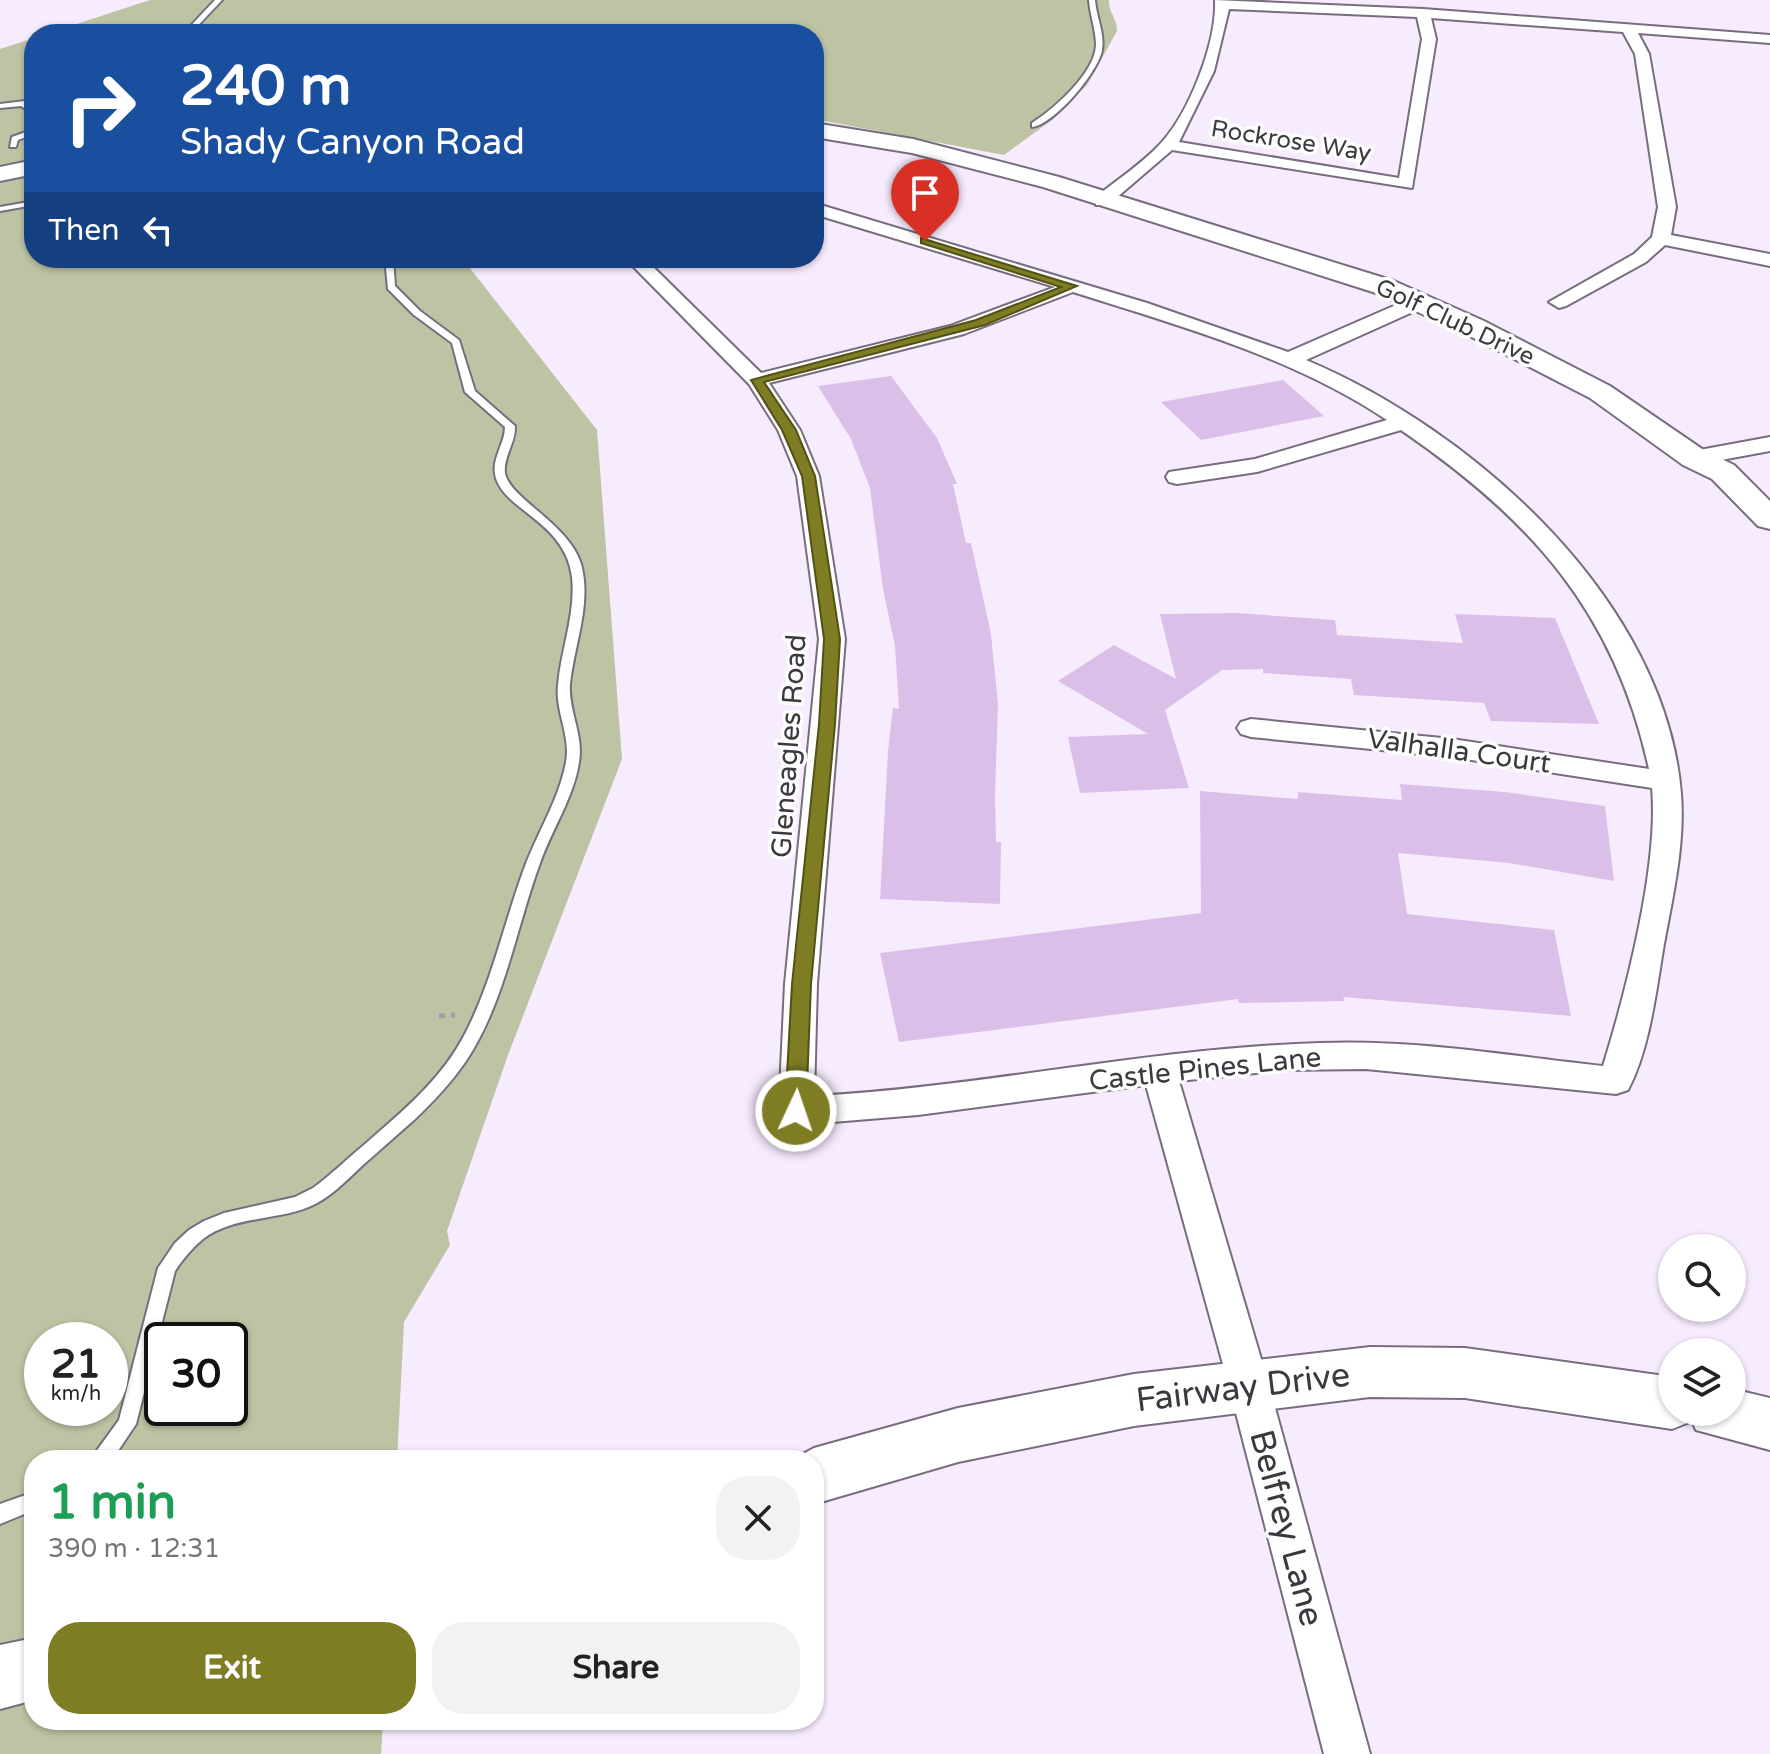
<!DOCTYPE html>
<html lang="en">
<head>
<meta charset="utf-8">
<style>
  :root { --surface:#fff; --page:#f2f2f2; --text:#222; --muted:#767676; --accent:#7e7d24 }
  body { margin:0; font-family:"Varela Round",sans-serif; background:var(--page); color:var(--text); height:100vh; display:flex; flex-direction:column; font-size:30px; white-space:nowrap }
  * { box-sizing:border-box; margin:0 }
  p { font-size:26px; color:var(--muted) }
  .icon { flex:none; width:44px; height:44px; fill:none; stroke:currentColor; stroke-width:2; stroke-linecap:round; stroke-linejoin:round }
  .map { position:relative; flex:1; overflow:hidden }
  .side { position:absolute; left:24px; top:1450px; width:800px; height:280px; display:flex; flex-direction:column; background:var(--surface); border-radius:32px; box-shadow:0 2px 6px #0004 }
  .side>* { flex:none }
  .guide { position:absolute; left:24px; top:24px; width:800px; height:244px; border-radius:32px; box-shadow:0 2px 6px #0004; background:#1a4fa0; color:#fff; overflow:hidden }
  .tools { position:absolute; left:1658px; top:1234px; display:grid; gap:16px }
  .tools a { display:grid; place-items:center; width:88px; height:88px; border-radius:50%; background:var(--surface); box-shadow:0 2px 6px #0004; font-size:40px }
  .speed { position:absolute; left:24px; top:1322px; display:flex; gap:16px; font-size:40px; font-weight:700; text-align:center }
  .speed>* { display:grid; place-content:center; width:104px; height:104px; border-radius:50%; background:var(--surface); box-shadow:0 2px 6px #0004; line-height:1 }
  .speed small { font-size:20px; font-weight:400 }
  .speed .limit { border:4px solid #111; border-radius:12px; background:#fff; color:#111 }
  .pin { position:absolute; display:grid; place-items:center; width:68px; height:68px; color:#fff; margin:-82px -34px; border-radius:50% 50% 50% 0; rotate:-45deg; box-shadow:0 0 8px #0007 }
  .pin .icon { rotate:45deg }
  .me { position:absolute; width:88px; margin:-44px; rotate:3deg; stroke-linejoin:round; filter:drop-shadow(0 0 6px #0008) }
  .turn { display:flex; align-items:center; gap:28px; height:168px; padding:0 24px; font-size:36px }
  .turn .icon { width:104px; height:104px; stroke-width:2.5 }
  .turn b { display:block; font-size:56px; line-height:68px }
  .then { display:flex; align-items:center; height:76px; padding:0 24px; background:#0003; gap:16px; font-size:30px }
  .round { display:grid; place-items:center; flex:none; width:84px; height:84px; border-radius:32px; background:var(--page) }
  .overview { display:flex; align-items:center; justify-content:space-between; height:136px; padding:0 24px }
  h1 { font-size:48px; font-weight:700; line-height:60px; color:#1e9e55 }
  .primary-button { display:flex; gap:16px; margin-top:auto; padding:16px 24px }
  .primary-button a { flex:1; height:92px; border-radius:32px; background:var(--accent); color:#fff; font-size:32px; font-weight:700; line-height:92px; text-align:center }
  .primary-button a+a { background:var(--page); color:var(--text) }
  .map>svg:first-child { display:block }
</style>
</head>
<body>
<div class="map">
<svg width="1770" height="1754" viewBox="0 0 1770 1754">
  <rect width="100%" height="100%" fill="#f7ebfe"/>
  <g fill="#bec3a4" fill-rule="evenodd">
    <path d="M150,0H1109C1108,12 1117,18 1117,31L1087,85L1052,120L1004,155L814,119V34H46Z"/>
    <path d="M34,38V258H462L597,430L622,759L508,1055L447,1231L450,1245L404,1322L397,1460H34V1720H383L381,1754H0V49ZM42,1340H110V1408H42ZM162,1340H230V1408H162Z"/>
  </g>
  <g fill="#dac0e9">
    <path d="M891,376L937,438L957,484H953L966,543H971L991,634L998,704L995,796L996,842H1001L1000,904L880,899L888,751L893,708L899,709L895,646L883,589L870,488L851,439L818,386Z"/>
    <path d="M1283,380L1324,416L1201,440L1161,402Z"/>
    <path d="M1236,613L1335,620L1337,635L1463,643L1455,614L1555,618L1599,724L1491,721L1484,703L1354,695L1351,679L1263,673V669L1222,670L1165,710L1189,788L1080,793L1068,737L1148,734L1058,681L1114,645L1176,679L1160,614Z"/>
    <path d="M1400,784L1505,792L1605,806L1614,881L1509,863L1398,853L1407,914L1554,930L1571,1016L1343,997L1345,1001L1239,1003L1238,999L899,1042L880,953L1201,913L1200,791L1298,799V792L1402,800Z"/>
  </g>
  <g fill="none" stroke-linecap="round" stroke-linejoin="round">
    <defs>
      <g id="lane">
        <path d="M215,0H222L190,34H183Z"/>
        <path d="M1089,0H1095C1096,16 1105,34 1102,50C1099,71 1054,125 1032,127V123C1054,109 1095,73 1096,45C1096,30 1090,15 1089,0Z"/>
        <path d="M31,95H34V101L29,106L34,109V114L21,106L0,108V104L25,101Z"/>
        <path d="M34,129V134L18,140L16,147H10L12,137Z"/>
        <path d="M34,201V205L0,211V207Z"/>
        <path d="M385,258H393L395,286L420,311L459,340L475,391L515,426C516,442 503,457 505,473C509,498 569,524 581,564C592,604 574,645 570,684C568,711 584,735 579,762C574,797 552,829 540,863C516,928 505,1002 466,1061C451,1083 433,1102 414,1120C397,1135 381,1149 364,1164C349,1178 335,1193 317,1203C282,1222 236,1214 203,1239C192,1248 183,1259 175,1271L136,1424L112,1460H90L119,1420L158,1268L175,1243L189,1230L204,1221L224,1213L295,1197L313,1188C331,1175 347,1159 364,1145C402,1112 442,1079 465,1034C492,982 504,923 524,869C537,833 559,800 566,762C571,736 555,711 558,685C561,649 576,614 572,577C565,520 501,510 495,474C492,458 505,443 505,427L465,392L452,343L414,315L388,289Z"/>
        <path d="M34,1492V1510L0,1524V1504Z"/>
      </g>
      <g id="street">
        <path d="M1215,0L1423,9L1770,35V43L1638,33L1649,54L1676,207L1671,235L1770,254V266L1665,245L1646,262L1566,306L1559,308L1549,302L1634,254L1652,237L1658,207L1635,54L1623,32L1431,18L1436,39L1412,188L1172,150L1108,205H1096V197C1118,179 1143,163 1162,142C1190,111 1217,41 1215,0ZM1229,9L1417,17L1422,39L1399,178L1179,142L1214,71Z"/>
        <path d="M814,203L1147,303L1288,352L1412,298H1426L1429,302L1426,306L1306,360C1473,430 1666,601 1681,794C1685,844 1673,895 1664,944C1656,991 1650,1048 1628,1090L1616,1094L1366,1069L1283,1070L1179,1081L1269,1386L1370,1754H1324L1229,1386L1146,1085L918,1115L796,1125L784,1121L779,1111L785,984L819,639L797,476L778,430L749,384L625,258H644L761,373L950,326L1055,287L814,214ZM1073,292C1180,326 1293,357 1387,420L1255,459L1169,472L1166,477L1169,482L1177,484L1257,472L1401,430C1531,519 1615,612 1649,769L1452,739L1251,719L1241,722L1237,728L1241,734L1251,737L1452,757L1652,788C1659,864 1626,992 1603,1066C1510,1056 1414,1039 1320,1043C1150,1048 983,1087 814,1096L817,984L845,639L819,476L800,430L769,383L964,334Z"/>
        <path d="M1770,437V451L1694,465L1683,458L1694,451Z"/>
      </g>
      <g id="secondary">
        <path d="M814,123L913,139L1059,177L1394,281L1484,321L1610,386L1705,451L1734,465L1770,501V529L1758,526L1712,479L1683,465L1590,398L1464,333L1376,293L1043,187L912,153L814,137Z"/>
        <path d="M34,160V174L0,181V167Z"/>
        <path d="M1370,1347L1465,1348L1672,1377V1412H1732V1389L1770,1398V1450L1696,1430L1692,1421L1672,1429L1465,1398L1370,1397L1134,1426L958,1462L814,1504V1460H792L814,1448L958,1408L1134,1374Z"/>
        <path d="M34,1638V1700L0,1709V1645Z"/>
      </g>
    </defs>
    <use href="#lane" stroke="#776d7e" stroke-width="4"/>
    <use href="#street" stroke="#776d7e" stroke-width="4"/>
    <use href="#secondary" stroke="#776d7e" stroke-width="4"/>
    <path stroke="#a69daa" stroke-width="5" stroke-dasharray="6 6" stroke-linecap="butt" d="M439,1016L455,1015"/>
    <use href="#lane" fill="#fff" fill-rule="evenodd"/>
    <use href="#street" fill="#fff" fill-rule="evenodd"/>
    <use href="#secondary" fill="#fff" fill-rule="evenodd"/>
  </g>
  <path fill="#7e7d24" stroke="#525117" stroke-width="2" d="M921,238L1077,286L985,325L764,382L796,430L815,476L840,639L835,724L811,984L806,1111L796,1120L785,1111L792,984L819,724L824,639L802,476L782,430L751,380L976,320L1061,287L921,243Z"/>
  <g text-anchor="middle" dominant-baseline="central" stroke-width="7" stroke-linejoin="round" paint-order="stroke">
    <g font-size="24" fill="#3d383f" stroke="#fdfdfd">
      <text transform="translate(1291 141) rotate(9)">Rockrose Way</text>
      <text transform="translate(1455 322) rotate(25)">Golf Club Drive</text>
    </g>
    <g font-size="28" fill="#3d383f" stroke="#fdfdfd">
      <text transform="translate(789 746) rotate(-86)">Gleneagles Road</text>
      <text transform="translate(1459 751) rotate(8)">Valhalla Court</text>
      <text transform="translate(1205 1069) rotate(-6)">Castle Pines Lane</text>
    </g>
    <g font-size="34" fill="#3d383f" stroke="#fdfdfd">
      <text transform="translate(1243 1388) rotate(-7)">Fairway Drive</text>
      <text transform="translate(1286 1528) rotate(75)">Belfrey Lane</text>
    </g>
  </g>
</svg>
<div class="tools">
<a><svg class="icon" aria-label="search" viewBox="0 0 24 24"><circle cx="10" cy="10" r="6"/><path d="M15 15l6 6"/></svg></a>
<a><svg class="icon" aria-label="layers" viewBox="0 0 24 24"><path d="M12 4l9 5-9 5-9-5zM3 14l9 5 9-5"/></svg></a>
</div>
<div class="speed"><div>21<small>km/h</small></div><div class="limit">30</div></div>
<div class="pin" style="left:925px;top:241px;background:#d93025"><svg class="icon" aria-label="arrive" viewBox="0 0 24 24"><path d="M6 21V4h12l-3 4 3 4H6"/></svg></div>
<svg class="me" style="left:796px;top:1111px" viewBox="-20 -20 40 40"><circle r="17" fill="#7e7d24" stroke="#fff" stroke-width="3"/><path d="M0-11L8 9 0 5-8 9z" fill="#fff"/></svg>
<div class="guide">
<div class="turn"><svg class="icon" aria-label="right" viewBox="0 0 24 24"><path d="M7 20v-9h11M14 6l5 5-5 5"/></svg><div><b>240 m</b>Shady Canyon Road</div></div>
<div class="then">Then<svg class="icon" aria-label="left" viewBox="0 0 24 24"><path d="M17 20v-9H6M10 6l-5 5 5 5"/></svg></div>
</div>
<section class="side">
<div class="overview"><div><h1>1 min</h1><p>390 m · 12:31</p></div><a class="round"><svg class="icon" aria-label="close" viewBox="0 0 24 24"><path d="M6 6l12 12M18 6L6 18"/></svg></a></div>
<div class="primary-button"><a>Exit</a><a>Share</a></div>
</section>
</div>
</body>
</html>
